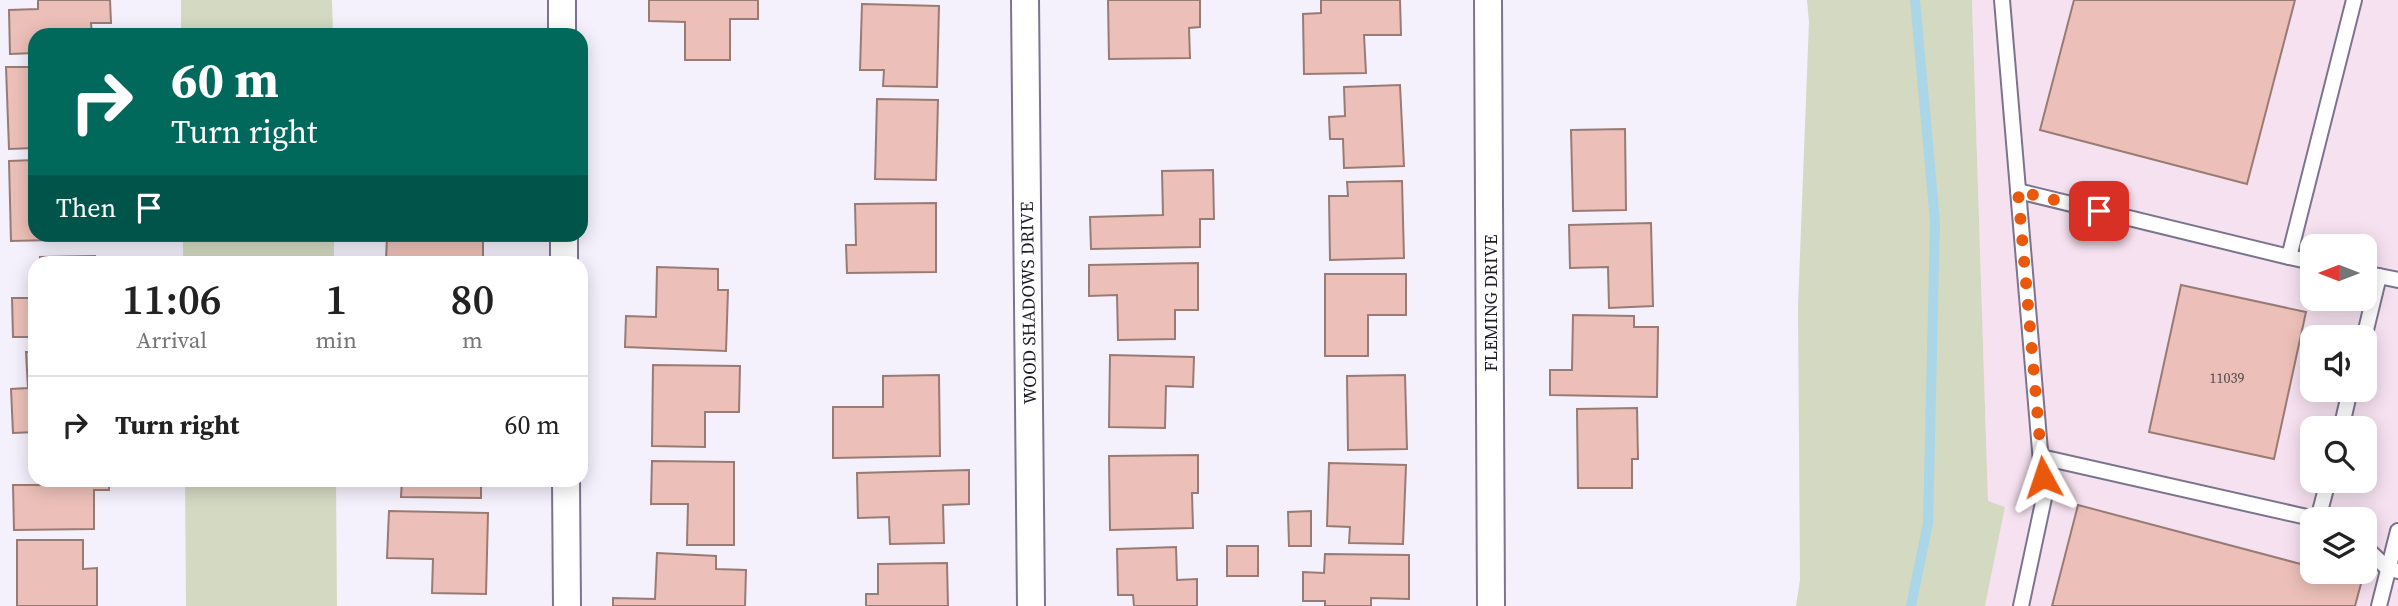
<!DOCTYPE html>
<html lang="en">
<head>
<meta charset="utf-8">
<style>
  :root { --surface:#fff; --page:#f2f2f2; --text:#222; --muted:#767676; --line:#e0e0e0 }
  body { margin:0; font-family:"Source Serif 4",serif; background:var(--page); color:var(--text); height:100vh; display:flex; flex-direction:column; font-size:26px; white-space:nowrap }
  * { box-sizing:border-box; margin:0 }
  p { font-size:23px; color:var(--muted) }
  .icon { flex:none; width:38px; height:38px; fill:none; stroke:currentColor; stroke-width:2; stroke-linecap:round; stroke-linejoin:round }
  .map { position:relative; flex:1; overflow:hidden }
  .details { position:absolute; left:28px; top:256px; width:560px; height:231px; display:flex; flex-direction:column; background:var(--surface); border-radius:21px; box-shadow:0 4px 18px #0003 }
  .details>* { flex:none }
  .top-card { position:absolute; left:28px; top:28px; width:560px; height:214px; border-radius:21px; box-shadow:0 4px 18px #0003; background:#00695c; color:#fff; overflow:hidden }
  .needle { width:46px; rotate:270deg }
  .controls { position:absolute; left:2300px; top:234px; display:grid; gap:14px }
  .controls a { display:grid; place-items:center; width:77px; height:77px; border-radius:14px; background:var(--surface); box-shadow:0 4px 18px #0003; font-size:35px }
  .pin { position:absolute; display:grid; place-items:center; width:60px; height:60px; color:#fff; margin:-30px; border-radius:14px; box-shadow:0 4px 10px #0006 }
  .me { position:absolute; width:77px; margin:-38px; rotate:355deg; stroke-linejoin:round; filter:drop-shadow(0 0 5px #0008) }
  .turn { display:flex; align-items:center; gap:24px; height:147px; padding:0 28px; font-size:32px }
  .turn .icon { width:91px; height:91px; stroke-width:2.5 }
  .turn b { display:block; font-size:49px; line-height:60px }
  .then { display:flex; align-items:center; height:66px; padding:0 28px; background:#0003; gap:14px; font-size:26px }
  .eta { display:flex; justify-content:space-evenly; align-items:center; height:119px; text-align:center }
  .eta b { font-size:42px; font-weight:600; line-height:49px }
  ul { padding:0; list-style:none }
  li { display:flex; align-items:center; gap:21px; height:98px; padding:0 28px; border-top:2px solid var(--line) }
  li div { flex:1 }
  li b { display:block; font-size:26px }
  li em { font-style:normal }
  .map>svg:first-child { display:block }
</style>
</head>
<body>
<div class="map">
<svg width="2398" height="606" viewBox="0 0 2398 606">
  <rect width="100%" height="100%" fill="#f4f0fc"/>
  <path fill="#f6e1f0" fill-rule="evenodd" d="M1972,0H2398V606H1985L2005,507L1988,502ZM2312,247H2364V299H2312ZM2312,338H2364V390H2312ZM2312,429H2364V481H2312ZM2312,520H2364V572H2312Z"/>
  <g fill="#d4d9c1">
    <path d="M181,0H332L333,35H181Z"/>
    <path d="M1807,0H1972L1988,501L2005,507L1985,606H1796L1800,580L1798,306L1809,22Z"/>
    <rect x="183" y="235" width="151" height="27"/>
    <path d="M185,480H336L337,606H186Z"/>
  </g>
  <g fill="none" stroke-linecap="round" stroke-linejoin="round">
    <path stroke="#aad6e7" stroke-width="10" d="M1911,606L1928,523L1935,222L1915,0"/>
  </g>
  <g fill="#ecc0b8" stroke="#997b75" stroke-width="2">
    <path d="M38,0H110L111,23H91L92,35H35V53L10,54L9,10L38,9Z"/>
    <path d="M649,0H758V19H730V60H685V22L649,21Z"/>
    <path d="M1108,0H1200V27L1189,28L1190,58L1109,59Z"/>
    <path d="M1321,0H1400L1401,35H1364L1366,73L1304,74L1303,14L1321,13Z"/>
    <path d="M2074,0H2295L2247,184L2040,130Z"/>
    <path d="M862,4L939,6L937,87L883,86L884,70H860Z"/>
    <path d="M416,32L476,33V35H416Z"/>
    <path d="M6,67H35V148L9,149Z"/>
    <path d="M1400,85L1404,166L1344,168L1343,139H1330L1329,117L1345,116L1344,87Z"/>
    <path d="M877,99L938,100L936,180L875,179Z"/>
    <path d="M1625,129L1626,210L1573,211L1571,130Z"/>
    <path d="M35,160V234H94V239L11,241L9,161Z"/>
    <path d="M1213,170L1214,219H1200V247L1091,249L1090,217L1163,215L1162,171Z"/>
    <path d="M1402,181L1404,258L1330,260L1329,196H1348L1347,182Z"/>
    <path d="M936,203V272L847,273L846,245H856L855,204Z"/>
    <path d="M1651,223L1653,306L1609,308L1608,267L1570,268L1569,225Z"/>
    <path d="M387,234H483V262H386Z"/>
    <path d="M95,256V262H40V257Z"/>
    <path d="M1198,263V310H1175V339L1118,340L1117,295L1089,296V265Z"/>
    <path d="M657,267L718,269V290H728L726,351L625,347L626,316L656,317Z"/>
    <path d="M1325,274H1406V315H1368V356H1325Z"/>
    <path d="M2181,285L2306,312L2274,459L2149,432Z"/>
    <path d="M12,298H35V337H13Z"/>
    <path d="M1573,315L1634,316V327H1658L1657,397L1550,395V370H1572Z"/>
    <path d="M26,352H35V432L13,433L11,389L28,388Z"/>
    <path d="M1110,355L1194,357L1193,387L1166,386L1165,428L1109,427Z"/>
    <path d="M653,365L740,366L739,412H705V447L652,446Z"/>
    <path d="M939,375L940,456L833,458V407H883V376Z"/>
    <path d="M1405,375L1407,449L1348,450L1347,376Z"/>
    <path d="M1637,408L1638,459H1632V488H1578L1577,409Z"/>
    <path d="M1198,455V493H1192L1193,528L1110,530L1109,456Z"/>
    <path d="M652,461L734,462V545H687L688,504H651Z"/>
    <path d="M1329,463L1406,465L1403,544L1349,543L1350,527L1327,526Z"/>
    <path d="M969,470V504L943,505L944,543L890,544L889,517L858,518L857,473Z"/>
    <path d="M41,480H109V490H94V529L14,530L13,485H41Z"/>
    <path d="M402,480H481V498L401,497Z"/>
    <path d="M2078,505L2312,567V572H2331L2362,580L2355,606H2052Z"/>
    <path d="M389,511L488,513L486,594L432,593L433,559L387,558Z"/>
    <path d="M1311,511V546H1289L1288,512Z"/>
    <path d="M17,540H83V569L97,568V606H17Z"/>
    <rect x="1227" y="546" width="31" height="30"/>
    <path d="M1176,547L1177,580L1197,579V606H1134L1133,595H1118L1117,549Z"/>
    <path d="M657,553L716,556V569L746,570L745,606H613V598L655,599Z"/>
    <path d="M1325,554L1409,555V599L1371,598V606H1325V601H1303V572L1324,573Z"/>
    <path d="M947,563L948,606H866V594H878V564Z"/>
  </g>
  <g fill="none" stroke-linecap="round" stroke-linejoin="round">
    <defs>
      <g id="lane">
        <path d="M2002,0L2044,498L2021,606"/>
        <path d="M2018,191L2289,257L2354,0"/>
        <path d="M2289,257L2312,262"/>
        <path d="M2364,273L2398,280"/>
        <path d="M2364,338L2379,276"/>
        <path d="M2341,429L2350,390"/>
        <path d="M2041,457L2320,520"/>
        <path d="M2318,519L2328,481"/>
        <path d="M2364,546L2388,569L2398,571"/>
        <path d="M2379,606L2398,531"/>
      </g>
      <g id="street">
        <path d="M562,0V35"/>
        <path d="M1025,0L1031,606"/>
        <path d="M1488,0L1491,606"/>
        <path d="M564,234V262"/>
        <path d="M566,480L567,606"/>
      </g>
    </defs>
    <use href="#lane" stroke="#7c748d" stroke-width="18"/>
    <use href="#street" stroke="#7c748d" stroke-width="30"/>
    <use href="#lane" stroke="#fff" stroke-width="14"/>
    <use href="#street" stroke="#fff" stroke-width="26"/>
  </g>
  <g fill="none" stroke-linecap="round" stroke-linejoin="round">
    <path stroke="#ea580c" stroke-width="12" stroke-dasharray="0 21.6" d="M2043,477L2018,191L2099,211"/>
  </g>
  <g text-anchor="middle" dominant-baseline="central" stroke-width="7" stroke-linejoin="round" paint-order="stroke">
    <g font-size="14" fill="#52444a">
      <text x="2227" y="378">11039</text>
    </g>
    <g font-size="18" fill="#1e1b25" stroke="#fff">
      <text transform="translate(1028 303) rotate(-91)">WOOD SHADOWS DRIVE</text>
      <text transform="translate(1490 303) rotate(-90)">FLEMING DRIVE</text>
    </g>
  </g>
</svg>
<div class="controls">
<a><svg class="needle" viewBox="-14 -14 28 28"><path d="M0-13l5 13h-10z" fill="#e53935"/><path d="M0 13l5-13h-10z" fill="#767676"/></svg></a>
<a><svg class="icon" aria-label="sound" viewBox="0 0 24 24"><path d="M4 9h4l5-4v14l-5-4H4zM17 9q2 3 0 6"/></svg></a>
<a><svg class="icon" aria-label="search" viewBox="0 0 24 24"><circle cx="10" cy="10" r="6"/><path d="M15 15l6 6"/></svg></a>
<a><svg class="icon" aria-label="layers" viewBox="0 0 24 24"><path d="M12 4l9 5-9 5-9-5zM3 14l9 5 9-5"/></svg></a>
</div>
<div class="pin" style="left:2099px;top:211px;background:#d93025"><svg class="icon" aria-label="arrive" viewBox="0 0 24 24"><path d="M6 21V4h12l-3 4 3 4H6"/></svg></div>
<svg class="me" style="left:2043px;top:477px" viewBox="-20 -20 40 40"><path d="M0-17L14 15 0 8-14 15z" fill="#ea580c" stroke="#fff" stroke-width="4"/></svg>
<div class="top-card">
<div class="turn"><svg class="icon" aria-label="right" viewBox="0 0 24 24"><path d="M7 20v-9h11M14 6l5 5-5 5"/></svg><div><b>60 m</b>Turn right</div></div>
<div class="then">Then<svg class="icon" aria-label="arrive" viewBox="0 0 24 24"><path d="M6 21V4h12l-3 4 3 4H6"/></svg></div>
</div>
<section class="details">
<div class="eta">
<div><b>11:06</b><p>Arrival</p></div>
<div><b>1</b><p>min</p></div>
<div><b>80</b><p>m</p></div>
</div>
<ul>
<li><svg class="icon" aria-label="right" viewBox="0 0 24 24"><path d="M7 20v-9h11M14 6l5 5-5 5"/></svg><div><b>Turn right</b></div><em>60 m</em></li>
</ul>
</section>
</div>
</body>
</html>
